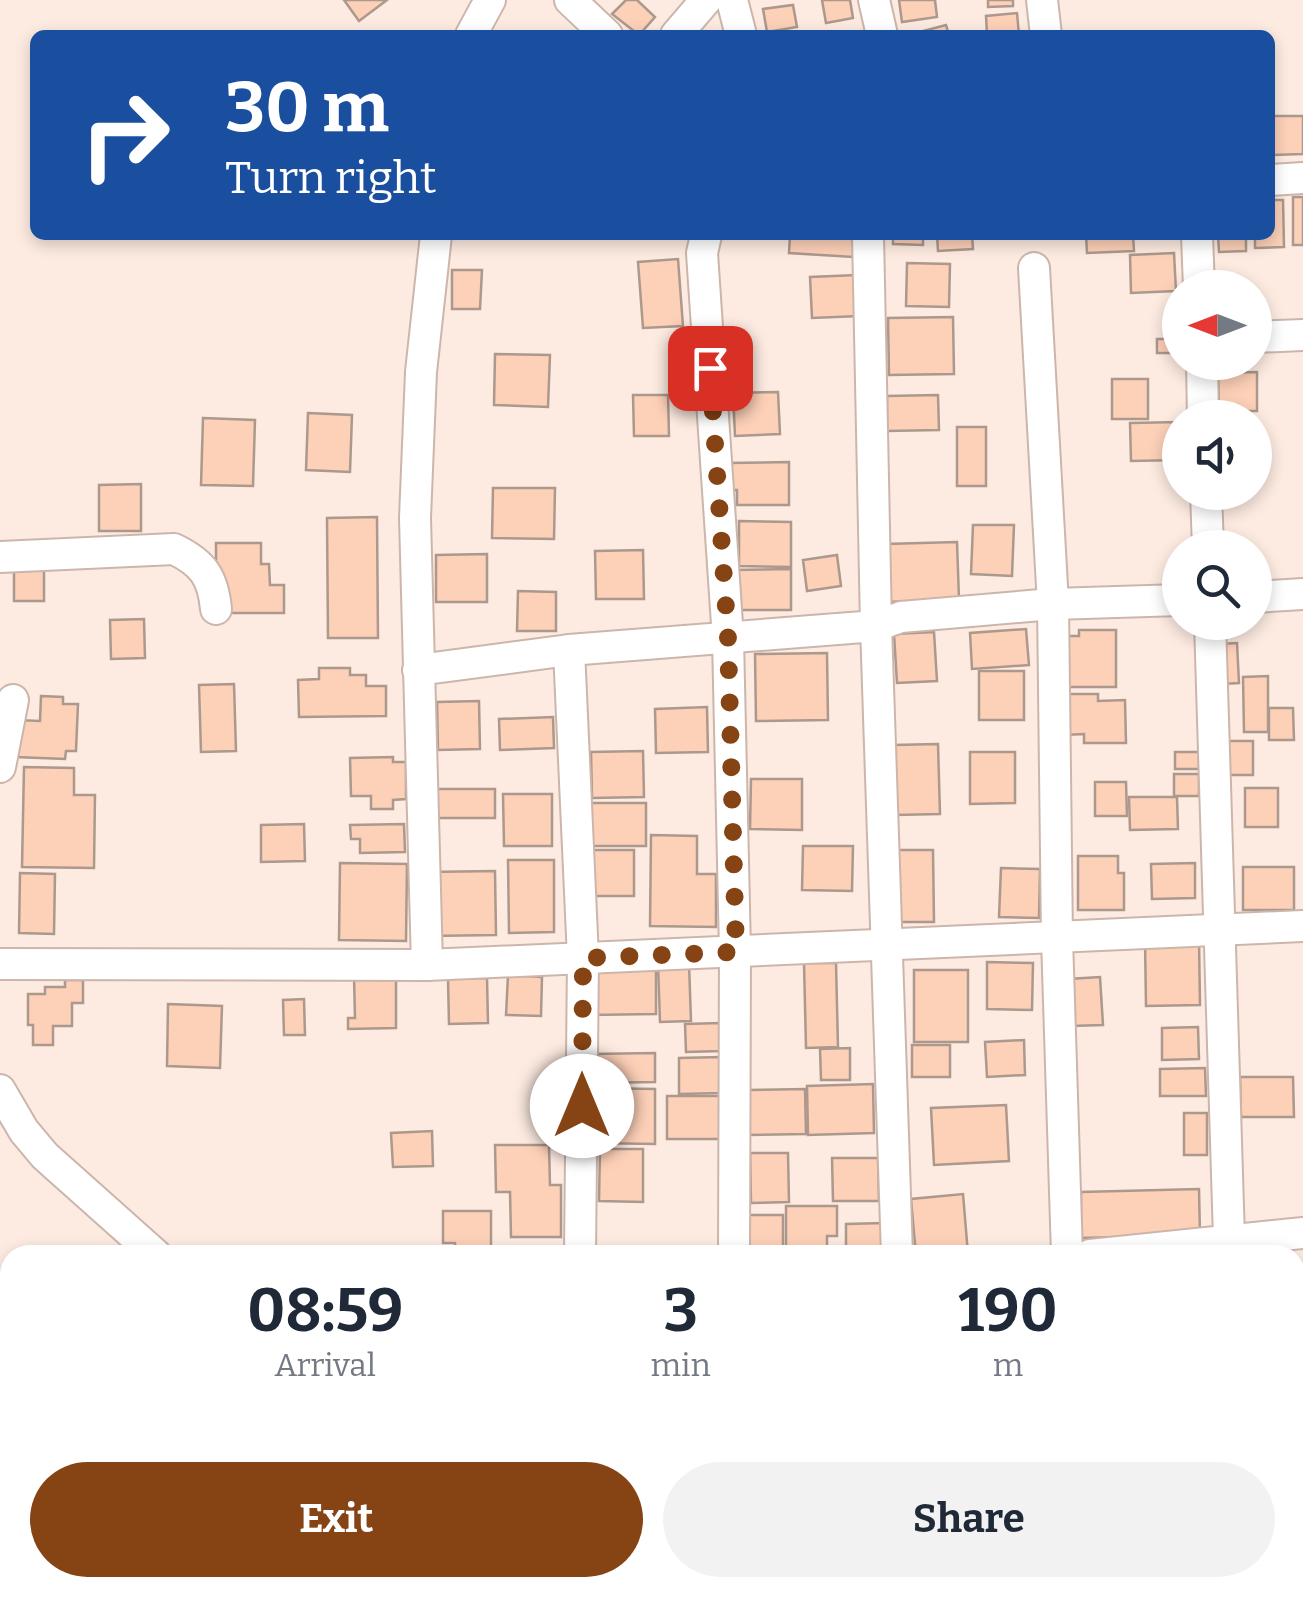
<!DOCTYPE html>
<html lang="en">
<head>
<meta charset="utf-8">
<style>
  :root { --surface:#fff; --page:#f2f2f3; --text:#1f2937; --muted:#747a83; --accent:#864414 }
  body { margin:0; font-family:Bitter,serif; background:var(--page); color:var(--text); height:100vh; display:flex; flex-direction:column; font-size:38px; white-space:nowrap }
  * { box-sizing:border-box; margin:0 }
  p { font-size:32px; color:var(--muted) }
  .icon { flex:none; width:55px; height:55px; fill:none; stroke:currentColor; stroke-width:2; stroke-linecap:round; stroke-linejoin:round }
  .map { position:relative; flex:1; overflow:hidden }
  .details { position:absolute; left:0px; top:1245px; width:1305px; height:352px; display:flex; flex-direction:column; background:var(--surface); border-radius:30px 30px 0 0; box-shadow:0 5px 15px #0003 }
  .details>* { flex:none }
  .banner { position:absolute; left:30px; top:30px; width:1245px; height:210px; border-radius:15px; box-shadow:0 5px 15px #0003; background:#1a4fa0; color:#fff; overflow:hidden }
  .needle { width:65px; rotate:270deg }
  .buttons { position:absolute; left:1162px; top:270px; display:grid; gap:20px }
  .buttons a { display:grid; place-items:center; width:110px; height:110px; border-radius:50%; background:var(--surface); box-shadow:0 5px 15px #0003; font-size:50px }
  .pin { position:absolute; display:grid; place-items:center; width:85px; height:85px; color:#fff; margin:-42px; border-radius:20px; box-shadow:0 5px 15px #0006 }
  .me { position:absolute; width:110px; margin:-55px; rotate:0deg; stroke-linejoin:round; filter:drop-shadow(0 0 8px #0008) }
  .turn { display:flex; align-items:center; gap:35px; height:210px; padding:0 30px; font-size:45px }
  .turn .icon { width:130px; height:130px; stroke-width:2.5 }
  .turn b { display:block; font-size:70px; line-height:85px }
  .eta { display:flex; justify-content:space-evenly; align-items:center; height:170px; text-align:center }
  .eta b { font-size:60px; font-weight:700; line-height:70px }
  .button { display:flex; gap:20px; margin-top:auto; padding:20px 30px }
  .button a { flex:1; height:115px; border-radius:60px; background:var(--accent); color:#fff; font-size:40px; font-weight:700; line-height:115px; text-align:center }
  .button a+a { background:var(--page); color:var(--text) }
  .map>svg:first-child { display:block }
</style>
</head>
<body>
<div class="map">
<svg width="1303" height="1597" viewBox="0 0 1303 1597">
  <rect width="100%" height="100%" fill="#fdebe1"/>
  <path fill="#7dc0f4" d="M0,1532L10,1537V1588H103L120,1597L184,1590L196,1597H0Z"/>
  <g fill="#fdd0b8" stroke="#ac988c" stroke-width="2.5">
    <path d="M344,0H387L359,21Z"/>
    <path d="M626,0H637L655,17L639,35L612,14Z"/>
    <path d="M822,0H850L853,18L826,23Z"/>
    <path d="M899,0H935L937,17L902,22Z"/>
    <path d="M988,0H1013V6L988,7Z"/>
    <path d="M793,5L797,27L767,32L763,9Z"/>
    <path d="M1017,13L1019,35H987L986,16Z"/>
    <path d="M946,25L949,35H908Z"/>
    <path d="M1273,116H1303V154L1273,155Z"/>
    <rect x="1293" y="197" width="10" height="48"/>
    <path d="M1270,200H1283L1284,247L1255,248V235H1270Z"/>
    <path d="M790,235H854L853,257L789,253Z"/>
    <path d="M893,235H923V245L893,244Z"/>
    <path d="M937,235H972L973,249L938,251Z"/>
    <path d="M1086,235H1133L1134,251L1087,253Z"/>
    <path d="M1218,235H1246V251L1219,252Z"/>
    <path d="M1174,253L1176,291L1131,293L1130,255Z"/>
    <path d="M678,259L683,326L643,328L638,262Z"/>
    <path d="M907,263L950,264L949,307L906,306Z"/>
    <path d="M452,270H482L480,309H452Z"/>
    <path d="M857,275L859,316L812,318L810,277Z"/>
    <path d="M953,317L954,374L889,375L888,318Z"/>
    <rect x="1157" y="339" width="15" height="14"/>
    <path d="M495,354L550,355L548,407L494,405Z"/>
    <path d="M1257,372V411H1219L1218,373Z"/>
    <rect x="1112" y="379" width="36" height="40"/>
    <path d="M778,392L780,434L735,436L733,393Z"/>
    <path d="M633,395H668L669,436H634Z"/>
    <path d="M938,395L939,430L887,431V396Z"/>
    <path d="M308,413L352,415L350,472L306,470Z"/>
    <path d="M203,418L255,420L253,486L201,485Z"/>
    <path d="M1180,422V460L1131,461L1130,423Z"/>
    <rect x="957" y="427" width="29" height="59"/>
    <path d="M789,462V505H737V490H728V463Z"/>
    <path d="M141,484V531H99V485Z"/>
    <path d="M493,488H555L554,539L492,538Z"/>
    <path d="M377,517L378,638H328L327,518Z"/>
    <path d="M739,521L791,522V567L739,566Z"/>
    <path d="M973,525H1014L1012,576L971,574Z"/>
    <path d="M957,542L959,599L887,602L885,544Z"/>
    <path d="M216,543H261V564H269L270,585H284V613H224L216,596Z"/>
    <path d="M643,550L644,599H596L595,551Z"/>
    <path d="M487,554V602H436V555Z"/>
    <path d="M837,555L841,586L807,591L803,560Z"/>
    <rect x="14" y="568" width="30" height="33"/>
    <path d="M791,569V610H731V570Z"/>
    <path d="M518,591L556,592V631H517Z"/>
    <path d="M144,619L145,658L111,659L110,620Z"/>
    <path d="M1026,629L1029,665L972,669L970,633Z"/>
    <path d="M1079,630H1116V687H1059V636H1079Z"/>
    <path d="M934,632L937,681L897,683L894,634Z"/>
    <path d="M1237,643L1239,683L1222,684L1220,644Z"/>
    <path d="M827,653L828,720L756,721L755,654Z"/>
    <path d="M319,668H350V675H366V686H386V716L299,717L298,680L319,679Z"/>
    <rect x="979" y="671" width="45" height="49"/>
    <path d="M1268,676V732H1244L1243,677Z"/>
    <path d="M234,684L236,751L201,752L199,685Z"/>
    <path d="M1064,694H1098V701L1125,700L1126,743H1084V734L1065,735Z"/>
    <path d="M41,696L63,697V704H78L76,751H66L65,759L15,757L17,720L40,721Z"/>
    <path d="M479,701L480,749L438,750L437,702Z"/>
    <path d="M707,707L708,752L656,753L655,709Z"/>
    <path d="M1269,708H1293L1294,740H1269Z"/>
    <path d="M553,717L554,748L500,750L499,719Z"/>
    <rect x="1219" y="741" width="34" height="34"/>
    <path d="M938,744L940,814L895,815L893,745Z"/>
    <path d="M643,751L644,797L592,798L591,752Z"/>
    <path d="M970,752H1015V803L970,804Z"/>
    <rect x="1175" y="752" width="24" height="17"/>
    <path d="M393,757V762H406V799L393,800V809H371V796H351L350,758Z"/>
    <path d="M24,767L74,768V795H95L94,868L22,867Z"/>
    <rect x="1174" y="774" width="25" height="22"/>
    <path d="M751,779H802V830L750,829Z"/>
    <path d="M1095,782H1126L1127,816H1095Z"/>
    <rect x="1245" y="788" width="33" height="39"/>
    <path d="M433,789H495V818H432Z"/>
    <path d="M503,794H552V846H504Z"/>
    <path d="M1129,797H1177L1178,829L1130,830Z"/>
    <rect x="590" y="803" width="56" height="43"/>
    <path d="M304,824L305,861L261,862V825Z"/>
    <path d="M404,824L405,852L360,853V839H351L350,825Z"/>
    <path d="M651,835L697,836V874H716V927L650,926Z"/>
    <path d="M803,846H853L852,891L802,890Z"/>
    <path d="M590,850H634V896H591Z"/>
    <path d="M894,850H933L934,922H894Z"/>
    <path d="M1078,856H1118V873H1124V910H1078Z"/>
    <path d="M508,860H554V932L509,933Z"/>
    <path d="M340,863L407,864L406,941L339,940Z"/>
    <path d="M1195,863V898L1152,899L1151,864Z"/>
    <rect x="1243" y="867" width="51" height="43"/>
    <path d="M1001,868L1040,869L1039,918L999,917Z"/>
    <path d="M495,871L496,935L429,936L428,872Z"/>
    <path d="M20,873L55,874L54,934L19,933Z"/>
    <path d="M1199,940L1200,1005L1146,1006L1145,941Z"/>
    <path d="M987,962L1033,963L1032,1010L987,1009Z"/>
    <path d="M689,963L691,1021L660,1022L658,964Z"/>
    <path d="M804,963H836L838,1047L806,1048Z"/>
    <path d="M656,964V1014L590,1015L589,965Z"/>
    <rect x="914" y="970" width="54" height="72"/>
    <path d="M508,975L542,977L541,1016L506,1015Z"/>
    <path d="M354,977H396V1028L348,1029V1018H355Z"/>
    <path d="M1100,977L1103,1025L1070,1026L1068,979Z"/>
    <path d="M487,978L488,1023L449,1024L448,979Z"/>
    <path d="M65,980H83V1003H72V1026H53V1045H33V1025H28V994H45V987H65Z"/>
    <path d="M304,999L305,1035H284L283,1000Z"/>
    <path d="M168,1004L222,1006L220,1068L167,1066Z"/>
    <path d="M720,1023L721,1051L686,1052L685,1024Z"/>
    <path d="M1198,1027L1199,1059L1162,1060V1028Z"/>
    <path d="M1024,1040L1025,1075L987,1077L985,1042Z"/>
    <rect x="912" y="1045" width="38" height="32"/>
    <path d="M850,1048V1080H821L820,1049Z"/>
    <path d="M655,1053V1082L591,1083V1054Z"/>
    <path d="M721,1057L722,1093L679,1094V1058Z"/>
    <path d="M1205,1068L1206,1096H1160V1069Z"/>
    <path d="M1240,1077H1293L1294,1117H1241Z"/>
    <path d="M873,1084L874,1133L808,1135L807,1086Z"/>
    <path d="M593,1088L655,1089V1144L592,1143Z"/>
    <path d="M805,1089L806,1134L748,1135L747,1090Z"/>
    <rect x="667" y="1096" width="56" height="43"/>
    <path d="M1006,1105L1009,1161L934,1165L931,1108Z"/>
    <rect x="1184" y="1113" width="23" height="42"/>
    <path d="M432,1131L433,1166L393,1167L391,1133Z"/>
    <path d="M495,1145H549L550,1185H561V1237H511L510,1192H496Z"/>
    <path d="M600,1149H643V1202L599,1201Z"/>
    <path d="M750,1153H788L789,1202L751,1203Z"/>
    <path d="M832,1158H878L879,1201H833Z"/>
    <path d="M1199,1189L1200,1235L1081,1238V1192Z"/>
    <path d="M963,1194L968,1254L916,1255L911,1199Z"/>
    <path d="M786,1206H837V1236H827V1255H786Z"/>
    <path d="M443,1211H491V1255H455V1243H443Z"/>
    <rect x="747" y="1215" width="36" height="40"/>
    <path d="M884,1223L885,1255H846V1224Z"/>
    <path d="M597,1248L650,1249V1255H597Z"/>
    <path d="M561,1250V1255H505V1251Z"/>
  </g>
  <g fill="none" stroke-linecap="round" stroke-linejoin="round">
    <defs>
      <g id="minor">
        <path d="M570,0L607,35"/>
        <path d="M732,0L741,35"/>
        <path d="M874,0L882,35"/>
        <path d="M1042,0L1046,35"/>
        <path d="M471,35L490,0"/>
        <path d="M676,35L706,0"/>
        <path d="M1270,180L1303,178"/>
        <path d="M706,235L702,253L728,639L735,951L734,1255"/>
        <path d="M868,235L876,626L897,1255"/>
        <path d="M1197,235L1199,288"/>
        <path d="M1034,268L1053,604L1057,938L1067,1255"/>
        <path d="M1255,337L1303,335"/>
        <path d="M1202,362L1203,418"/>
        <path d="M1206,492L1208,548"/>
        <path d="M0,557L174,549C203,563 213,577 216,609"/>
        <path d="M1255,597L1303,594"/>
        <path d="M1210,622L1229,1239"/>
        <path d="M569,650L583,958L580,1255"/>
        <path d="M418,670L569,650L876,626L901,617L1053,604L1180,600"/>
        <path d="M0,767L13,700"/>
        <path d="M0,964L427,965L1303,926"/>
        <path d="M427,965L415,518L421,372L436,235"/>
        <path d="M0,1090L24,1131L45,1156L156,1255"/>
        <path d="M1090,1255L1303,1233"/>
        <path d="M565,1588L577,1597"/>
        <path d="M739,1588V1597"/>
      </g>
    </defs>
    <use href="#minor" stroke="#ccb6ab" stroke-width="34"/>
    <use href="#minor" stroke="#fff" stroke-width="30"/>
  </g>
  <g fill="none" stroke-linecap="round" stroke-linejoin="round">
    <path stroke="#864414" stroke-width="18" stroke-dasharray="0 32.4" d="M582,1106L583,958L736,952L728,638L710,368"/>
  </g>
</svg>
<div class="buttons">
<a><svg class="needle" viewBox="-14 -14 28 28"><path d="M0-13l5 13h-10z" fill="#e53935"/><path d="M0 13l5-13h-10z" fill="#747a83"/></svg></a>
<a><svg class="icon" aria-label="sound" viewBox="0 0 24 24"><path d="M4 9h4l5-4v14l-5-4H4zM17 9q2 3 0 6"/></svg></a>
<a><svg class="icon" aria-label="search" viewBox="0 0 24 24"><circle cx="10" cy="10" r="6"/><path d="M15 15l6 6"/></svg></a>
</div>
<div class="pin" style="left:710px;top:368px;background:#d93025"><svg class="icon" aria-label="arrive" viewBox="0 0 24 24"><path d="M6 21V4h12l-3 4 3 4H6"/></svg></div>
<svg class="me" style="left:582px;top:1106px" viewBox="-20 -20 40 40"><circle r="19" fill="#fff"/><path d="M0-13L10 11 0 6-10 11z" fill="#864414"/></svg>
<div class="banner">
<div class="turn"><svg class="icon" aria-label="right" viewBox="0 0 24 24"><path d="M7 20v-9h11M14 6l5 5-5 5"/></svg><div><b>30 m</b>Turn right</div></div>
</div>
<section class="details">
<div class="eta">
<div><b>08:59</b><p>Arrival</p></div>
<div><b>3</b><p>min</p></div>
<div><b>190</b><p>m</p></div>
</div>
<div class="button"><a>Exit</a><a>Share</a></div>
</section>
</div>
</body>
</html>
